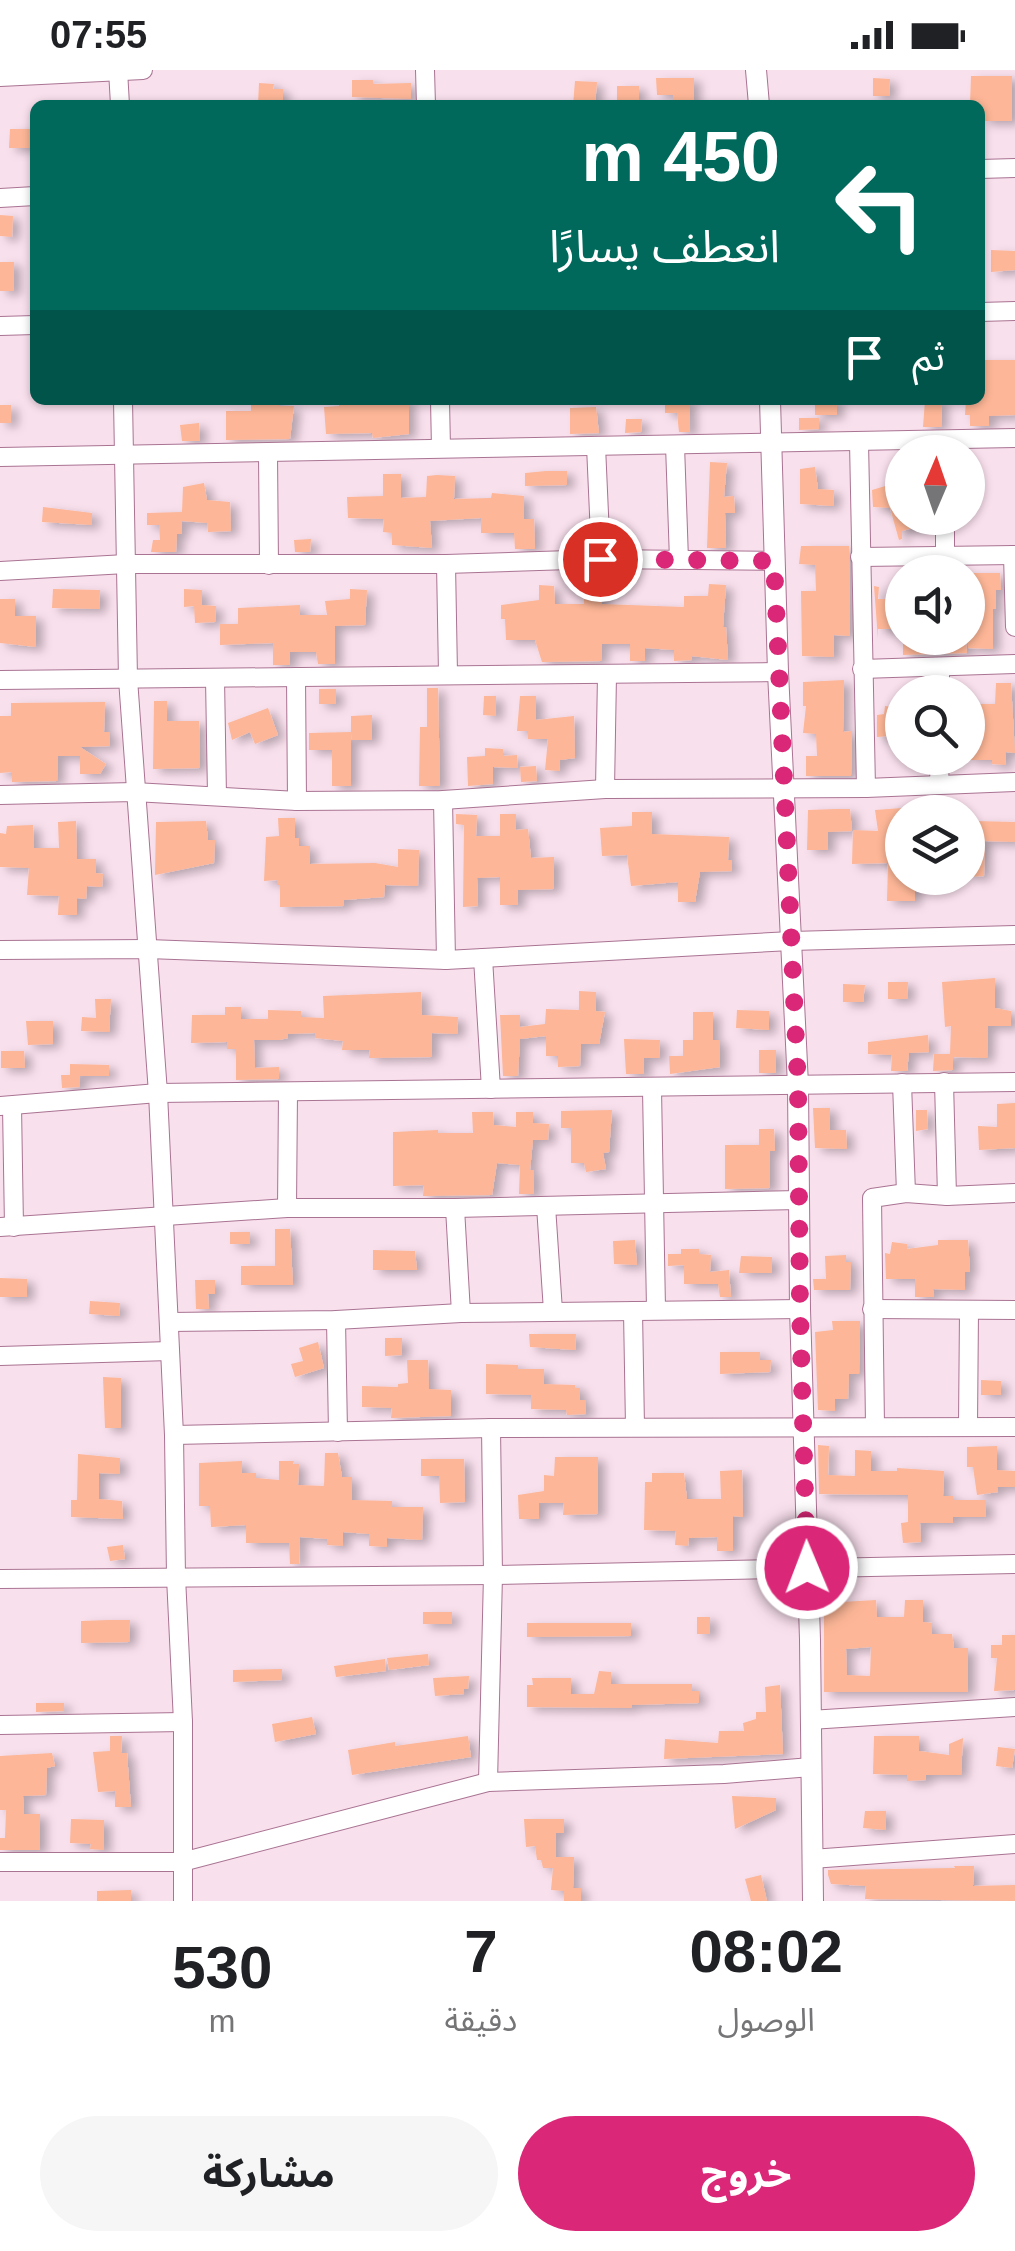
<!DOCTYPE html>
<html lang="ar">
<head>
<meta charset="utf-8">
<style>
  :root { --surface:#fff; --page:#f6f6f6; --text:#202124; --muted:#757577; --accent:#db2777 }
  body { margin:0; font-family:Helvetica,"Noto Sans Arabic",sans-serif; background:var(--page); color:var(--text); direction:rtl; height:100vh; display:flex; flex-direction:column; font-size:38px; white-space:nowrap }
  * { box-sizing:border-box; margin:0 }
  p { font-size:32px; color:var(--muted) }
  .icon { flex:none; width:55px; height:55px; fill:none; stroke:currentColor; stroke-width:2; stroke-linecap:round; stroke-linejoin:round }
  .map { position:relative; height:1831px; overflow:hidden; direction:ltr }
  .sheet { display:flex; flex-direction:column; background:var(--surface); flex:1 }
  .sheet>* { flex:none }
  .hud { position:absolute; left:30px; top:30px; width:955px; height:305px; border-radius:15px; box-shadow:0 2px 8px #0004; direction:rtl; background:#00695c; color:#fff; overflow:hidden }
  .needle { width:65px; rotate:2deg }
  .buttons { position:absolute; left:885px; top:365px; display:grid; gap:20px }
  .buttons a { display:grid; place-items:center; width:100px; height:100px; border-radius:50%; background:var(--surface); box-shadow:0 2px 8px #0004; font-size:50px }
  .pin { position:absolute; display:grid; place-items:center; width:85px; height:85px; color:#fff; margin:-42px; border:5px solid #fff; border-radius:50%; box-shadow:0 2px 10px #0007 }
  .me { position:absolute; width:110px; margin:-55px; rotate:359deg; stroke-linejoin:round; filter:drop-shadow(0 0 8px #0008) }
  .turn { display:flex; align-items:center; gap:35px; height:210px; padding:0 40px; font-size:45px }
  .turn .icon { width:130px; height:130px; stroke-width:2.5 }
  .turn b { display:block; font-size:70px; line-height:85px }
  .then { display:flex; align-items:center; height:95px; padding:0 40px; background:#0003; gap:20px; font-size:38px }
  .eta { display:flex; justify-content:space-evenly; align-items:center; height:170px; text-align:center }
  .eta b { font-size:60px; font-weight:700; line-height:70px }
  .primary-button { display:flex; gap:20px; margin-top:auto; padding:20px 40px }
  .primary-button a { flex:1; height:115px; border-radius:60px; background:var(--accent); color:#fff; font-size:40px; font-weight:700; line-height:115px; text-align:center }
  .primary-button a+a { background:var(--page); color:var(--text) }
  .status { display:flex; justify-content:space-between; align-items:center; height:70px; padding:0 50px; background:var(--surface); direction:ltr }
  .status svg { height:28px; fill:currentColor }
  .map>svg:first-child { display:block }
</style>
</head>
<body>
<div class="status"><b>07:55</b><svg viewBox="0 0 49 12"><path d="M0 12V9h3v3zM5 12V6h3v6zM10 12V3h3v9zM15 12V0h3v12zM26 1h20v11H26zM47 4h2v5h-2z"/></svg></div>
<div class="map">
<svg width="1015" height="1831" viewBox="0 0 1015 1831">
  <defs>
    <filter id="shadow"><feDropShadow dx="7" dy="4" stdDeviation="5" flood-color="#0004"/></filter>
  </defs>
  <rect width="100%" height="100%" fill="#f9e0ed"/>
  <g fill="#fdb697" fill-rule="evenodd" filter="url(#shadow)">
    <path d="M971,6H1012V51H983L980,35H970Z"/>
    <path d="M656,8H694V35H673V25H657Z"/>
    <path d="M873,8L890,9L889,26H873Z"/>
    <path d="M352,10H373V14L411,13V29L352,27Z"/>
    <path d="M575,11L597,12L595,35H573Z"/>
    <path d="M259,13L274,14L273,19H283V35H258Z"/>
    <rect x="617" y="16" width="22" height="14"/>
    <path d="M10,59H30V78H9Z"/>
    <path d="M0,145L13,146L12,167L0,166Z"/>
    <path d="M991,180L1015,181V200L991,202Z"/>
    <rect x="0" y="192" width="14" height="29"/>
    <path d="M980,290H1015V345L989,346V356H970V345H965L966,330H980Z"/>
    <path d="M251,330H279V336H294L290,369L226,370V341H251Z"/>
    <path d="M339,330H409V364L373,368L372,363L326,364L324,337L339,336Z"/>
    <path d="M665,330H690V362H679L677,343H665Z"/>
    <rect x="815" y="330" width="22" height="15"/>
    <path d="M925,330H942L941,357H923Z"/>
    <rect x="0" y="335" width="11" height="18"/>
    <path d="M596,337L599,363L570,364V338Z"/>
    <path d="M799,348H819V359L799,360Z"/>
    <path d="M626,349H642L641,362L625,363Z"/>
    <path d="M199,353L200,371H182L180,355Z"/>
    <path d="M710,392L727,393L724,427L734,426L735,443H725L726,478H707Z"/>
    <path d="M815,397L818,419L834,420L833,436L800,434V399Z"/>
    <path d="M546,401H567V415L525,416V403Z"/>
    <path d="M383,404H401V428L426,427L427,406L437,405L455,406L454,429L491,428L492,423L524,426V449H534L535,479H515L514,463H481V448L430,451L432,478L392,475V463L383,462L384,449L348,448L347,427L383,426Z"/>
    <path d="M902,411V448H933L932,453L902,461V469L899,470L890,438L873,437L872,420Z"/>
    <path d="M204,413L207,430L230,432L231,461L208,462L207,453L182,451V464H177L176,482H151L153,470H160L159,455H147V443L182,442L183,417Z"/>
    <path d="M43,437L92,443V455L42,452Z"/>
    <path d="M311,469L310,482H295L294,470Z"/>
    <path d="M801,476H849L850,566L834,565V587L802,586L801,521H816L815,495L799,494Z"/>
    <path d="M968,503H1000L1001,520H996V539H993V579L968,578Z"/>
    <path d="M584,513H600L602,534L684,537V526H708L709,514L726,515L723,557H726L728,590L691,586L692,590L674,591V580L645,578V591H630V574H602L601,591L542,592L535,570H506L505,549H501V535L539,530V515L554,516L555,534H584Z"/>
    <path d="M874,516L879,517L878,529H901L902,540V559H878V569Z"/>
    <path d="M53,519L100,520L99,539L52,538Z"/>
    <path d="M184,519L202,520V535L216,536L215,552L195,553L194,536L184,537Z"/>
    <path d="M350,519L367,520L365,555L335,556V594H318L316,582H290V595H273V573L220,575V554H238V538L300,535V545H327L325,531L350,529Z"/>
    <path d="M0,529H15V546H36V577L0,573Z"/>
    <path d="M928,568H966L967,583L903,585V574H928Z"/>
    <path d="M844,610L843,662L852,661L851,706H806V686H817L816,664L803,663L806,636H803V612Z"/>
    <path d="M996,613H1011L1015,683L1006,682L1005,695L992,694V690H968V634H995Z"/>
    <path d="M427,618H438L440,716H419L420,657H427Z"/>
    <rect x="319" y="619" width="17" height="15"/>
    <path d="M484,626H496V646L483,645Z"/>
    <path d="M520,626H536V650L574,646L575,688L560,690L559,701L545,700L548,669H528V661H517Z"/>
    <path d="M154,631H167V651H199L200,698L153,699Z"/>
    <path d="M105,632L104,662H110V676L80,677L106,694L100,704H80V686H58L57,711L12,712V702L0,703V646H11V633Z"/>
    <path d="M885,636L902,638V665L877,667V645L884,644Z"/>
    <path d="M268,638L278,665L255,674L250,662L232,670L228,653Z"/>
    <path d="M372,645V670H352L351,664V716H332V680H309V663L351,662V646Z"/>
    <path d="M485,678L503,679V686L517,685L518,698L493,697V714L468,716L467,687L485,686Z"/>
    <path d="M536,696L537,711L521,712L520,697Z"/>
    <path d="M902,738V808H915V831H887L888,793L852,794L853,760L878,761L875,740Z"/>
    <path d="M836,739H850L852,761L828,762V780H807L808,740Z"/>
    <path d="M632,742H652V764L729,767L728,790H732V801L700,802L695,832H678V812L631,816L627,785L602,786L600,758L632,756Z"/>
    <path d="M456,744L477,745L476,766H500V744H516V760L528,759L531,788L554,787V819L518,820V835H500V807L477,808L478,836L463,837L464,755L456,754Z"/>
    <path d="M278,748H295V768H299V776H310V794L375,793L398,797V779L419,780L418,816L385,815L384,827L344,830V836L280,837V815H277V810L264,811L266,767L279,766Z"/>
    <path d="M76,751L77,789H96V803L103,804L102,817L87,816L86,829L77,828V845H58L59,826L27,825L29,798L0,797V763L6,764L7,756L33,755L34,778H59L58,752Z"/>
    <path d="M206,751L208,770H215L214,793L155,805L156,752Z"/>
    <path d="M974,751L1015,752V772L985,771L984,806L968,807V771H972Z"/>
    <path d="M995,908V938L1011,941V956H988L987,988L953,987V1000L933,1001L934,984H950L951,956L945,957L942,912Z"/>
    <path d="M888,912H908L907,929H888Z"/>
    <path d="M843,914L865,915L863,932H843Z"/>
    <path d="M579,921L596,922V941L605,942L599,974H581L580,996L558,997V986H546V966L520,969L518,1006H503L500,945H520V957L545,954L546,939L579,940Z"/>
    <path d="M421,922L422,945L458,947L457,964L432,963V987L369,988L370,980H342L343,971L315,968V963L288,964V968L279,970H254L255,998L279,997V1009L236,1010V979H227V972L191,973L192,945H225V937H241V949H268V940L301,941V947L324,948L323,926Z"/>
    <path d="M95,929H111L109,962L81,961L82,947L96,948Z"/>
    <path d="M737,940L769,941V960L736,958Z"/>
    <path d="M693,942H713V970H720V997L670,1004L669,986H683V970H693Z"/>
    <path d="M26,951H53V974L28,975Z"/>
    <path d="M928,965L929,982L909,983L907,1001H891L892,985L868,984V972Z"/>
    <path d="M624,969L660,970L659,988H644V1004H626Z"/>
    <rect x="759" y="980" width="17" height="23"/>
    <path d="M1,981H24L25,998H1Z"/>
    <path d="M70,994L109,995V1006H80V1017L62,1018L61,1005H70Z"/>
    <path d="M1015,1033V1078L979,1080L978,1056L997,1057V1034Z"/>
    <path d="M813,1038H830V1060H846L847,1079L815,1078Z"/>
    <path d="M612,1040L609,1082L603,1083L606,1099L586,1102L584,1093H571V1058H561V1041Z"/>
    <path d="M916,1040H927L928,1059L916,1061Z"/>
    <path d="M472,1042H493L494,1055L516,1057V1042H533V1053L549,1054L548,1070H533L530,1100H534V1124H519L520,1095L497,1093L492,1125L423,1126L424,1115L393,1116V1062L438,1060V1063H473Z"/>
    <path d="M759,1059H774L775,1081H770V1118L725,1119V1075H759Z"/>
    <path d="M275,1159H290L293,1215H241V1196H275Z"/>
    <rect x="230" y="1162" width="20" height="12"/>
    <path d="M635,1170L637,1195L614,1194L613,1171Z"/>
    <path d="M938,1170H968L970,1202H965V1220L933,1219L934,1227H915V1209H886L885,1183L890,1184L892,1172L907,1174V1179L938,1175Z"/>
    <path d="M681,1179H699V1184L711,1185L710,1202L729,1200L731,1227H720L718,1214H684V1195L668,1196V1184H681Z"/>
    <path d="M373,1180L415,1181L417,1200H373Z"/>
    <path d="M846,1185V1192H851L850,1220H814L813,1209H826L825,1186Z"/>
    <path d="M741,1186L772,1187V1203H739Z"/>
    <path d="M0,1208L27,1209V1227H0Z"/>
    <path d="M195,1210H215V1224H208L209,1239H196Z"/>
    <path d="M90,1231L120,1233L119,1246L89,1244Z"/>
    <path d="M832,1251H860L859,1304H849L848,1329H835V1341L818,1340L815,1262L833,1260Z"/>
    <path d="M529,1264H576L575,1280L530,1277Z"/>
    <path d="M385,1268H402V1285L385,1286Z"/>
    <path d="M318,1272L324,1298L295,1307L291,1294L303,1291L299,1278Z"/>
    <path d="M720,1282H760V1290H771L770,1302L720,1304Z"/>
    <path d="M407,1290H428L429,1319L451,1320V1346L391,1348L392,1338L362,1337V1316L398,1317V1314L408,1313Z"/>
    <path d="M486,1294L518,1295V1299H544V1314L575,1315V1318H580V1330H586V1344L567,1345L566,1340L531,1339V1325L486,1324Z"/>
    <path d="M103,1307L121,1308V1358H105Z"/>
    <path d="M981,1310L1001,1311V1325H981Z"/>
    <path d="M818,1375L829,1376L828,1405L855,1406V1380L871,1381V1401H897V1398L944,1401L943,1426H953V1430H986V1447H953V1453H920L921,1472L903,1473L901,1453L908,1452V1425L819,1424Z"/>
    <path d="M997,1376V1400L1015,1401V1417H997L998,1422L977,1425L973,1397H967V1377Z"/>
    <path d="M325,1383H338L342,1407H352V1430L392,1431V1437H423L422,1470L387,1468V1477L369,1476V1464L343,1462V1476L327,1475V1469L300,1467L299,1494H290L289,1473H246V1455L211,1457L210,1436H199V1393L242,1391V1403H256V1408L279,1410V1391H294L293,1394H299L298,1415L324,1416Z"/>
    <path d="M78,1384L120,1388V1404L99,1403V1429L122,1431L123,1449L71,1447V1430H77Z"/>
    <path d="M555,1387H598V1444L563,1445L564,1433H539V1449H519L518,1425L544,1421V1405L554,1406Z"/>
    <path d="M421,1389H464L465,1432L440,1433L439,1406H421Z"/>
    <path d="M742,1400L743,1447L733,1446V1481H717V1467L689,1468L688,1476L675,1475L676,1461L644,1460L645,1412H652V1403H684L687,1429H721L720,1401Z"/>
    <path d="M123,1475L125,1489L110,1491L107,1477Z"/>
    <path d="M876,1530L877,1547H904L905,1530H923V1552L932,1553V1564H952L954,1578H968V1622H824V1533ZM871,1577L870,1606L847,1605L846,1579Z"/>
    <rect x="423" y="1542" width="29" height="12"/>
    <rect x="697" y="1547" width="13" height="17"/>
    <path d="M109,1550H130L129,1572L81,1573V1551Z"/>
    <path d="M527,1553H631V1566L527,1567Z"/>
    <path d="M1002,1565H1015V1620L994,1621L997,1588H991V1575H1002Z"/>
    <path d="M428,1584L429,1595L389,1600L387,1588Z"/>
    <path d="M385,1589L386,1601L336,1607L334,1596Z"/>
    <path d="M282,1599V1610L233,1612V1600Z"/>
    <path d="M599,1601L611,1602V1614H692V1621H699V1633L632,1635V1638L527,1637V1615H533L532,1608H571V1624H594Z"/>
    <path d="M469,1606L468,1619H464V1624L435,1626L433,1608Z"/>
    <path d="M780,1615L783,1684L664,1689L665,1669L718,1673L719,1661H744L743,1653L756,1649V1642H766L765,1617Z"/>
    <path d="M36,1633H64V1641L36,1642Z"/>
    <path d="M312,1647L316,1664L275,1672L272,1654Z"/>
    <path d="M110,1666H122L121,1683H127L131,1737H115V1721L98,1722L93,1682L110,1681Z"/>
    <path d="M468,1666L471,1687L352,1705L348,1680L395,1672V1676Z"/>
    <path d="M874,1666H919V1681L949,1685V1674L963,1668L961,1705H926V1710L907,1711V1705L873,1704Z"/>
    <path d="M998,1677L1015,1679L1012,1698L996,1696Z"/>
    <path d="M52,1683L55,1696L47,1698L46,1725L23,1726L24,1744H40V1780H0V1768H5L6,1740H0V1686Z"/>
    <path d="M732,1726L776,1728V1740L735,1759Z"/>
    <path d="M865,1741H886V1760L863,1758Z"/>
    <path d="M71,1749L104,1750V1780L90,1779L91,1774L70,1773Z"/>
    <path d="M524,1749H564V1763H556V1787H574L573,1818H581V1831H564V1821L551,1820L553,1798H543L541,1790H537L535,1776L526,1777Z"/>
    <path d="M954,1796H974L973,1816L1015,1815V1831L865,1829L866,1816L831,1814L828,1805V1800L955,1798Z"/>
    <path d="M761,1805L767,1831H751L745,1809Z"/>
    <path d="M131,1820V1831H97V1821Z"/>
  </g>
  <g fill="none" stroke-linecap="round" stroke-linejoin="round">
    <defs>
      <g id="minor">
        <path d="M118,0L120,35"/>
        <path d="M425,0L426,35"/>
        <path d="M0,7L143,0"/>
        <path d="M980,99L1015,98"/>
        <path d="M0,128L35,126"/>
        <path d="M980,242L1015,241"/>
        <path d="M0,256L35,255"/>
        <path d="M123,330L128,609L158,1023L174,1365L176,1507L183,1652V1831"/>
        <path d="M440,330L441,378"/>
        <path d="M859,372L866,718"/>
        <path d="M675,375L679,490"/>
        <path d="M596,376L601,489"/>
        <path d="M268,384L269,495"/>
        <path d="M0,387L1015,368"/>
        <path d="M945,448V486"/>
        <path d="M1013,485L1015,557"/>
        <path d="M860,487L1015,485"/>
        <path d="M446,494L448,604"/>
        <path d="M0,501L126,494H446L601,489L775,491"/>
        <path d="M862,599L1015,594"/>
        <path d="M296,607L297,731"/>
        <path d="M215,608L217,726"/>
        <path d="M0,610L778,602"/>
        <path d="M940,622V599"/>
        <path d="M939,713L940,688"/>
        <path d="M605,719L607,605"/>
        <path d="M0,725L134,722L297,731L443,730L605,719L866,718L1015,712"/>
        <path d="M443,730L446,890"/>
        <path d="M0,880L148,879L446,890L791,871L1015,865"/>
        <path d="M483,888L491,1019"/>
        <path d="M944,1012L947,1126"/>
        <path d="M902,1013L906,1123"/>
        <path d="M652,1019L656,1239"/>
        <path d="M0,1036L158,1023L1015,1012"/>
        <path d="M12,1036L14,1157"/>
        <path d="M546,1136L553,1241"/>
        <path d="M287,1138L288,1022"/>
        <path d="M455,1138L461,1243"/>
        <path d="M0,1157L287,1138H455L799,1130"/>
        <path d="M872,1239L1015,1240"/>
        <path d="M633,1241L635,1357"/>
        <path d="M336,1250L338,1362"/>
        <path d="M169,1252L336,1250L461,1243L800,1239"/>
        <path d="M0,1286L170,1281"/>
        <path d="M968,1355L969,1241"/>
        <path d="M875,1356L872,1128L906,1123L947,1126L1015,1123"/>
        <path d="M174,1365L491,1358L1015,1357"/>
        <path d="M0,1509L493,1505L1015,1494"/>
        <path d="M810,1650L1015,1637"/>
        <path d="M0,1655L183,1652"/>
        <path d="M488,1712L493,1505L491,1358"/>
        <path d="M812,1789L1015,1774"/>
        <path d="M0,1792H182L488,1712L724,1704L811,1697"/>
      </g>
      <g id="tertiary">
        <path d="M756,0L759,35"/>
        <path d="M770,330L778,602L798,1015L800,1239L810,1570L813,1831"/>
      </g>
    </defs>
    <use href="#minor" stroke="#a97392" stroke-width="20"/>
    <use href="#tertiary" stroke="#a97392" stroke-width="22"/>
    <use href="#minor" stroke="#fff" stroke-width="18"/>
    <use href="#tertiary" stroke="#fff" stroke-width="20"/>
  </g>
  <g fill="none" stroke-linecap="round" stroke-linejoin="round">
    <path stroke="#db2777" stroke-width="18" stroke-dasharray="0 32.4" d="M600,489L774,491L798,1015L800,1239L807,1498"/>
  </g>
</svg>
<div class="buttons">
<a><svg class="needle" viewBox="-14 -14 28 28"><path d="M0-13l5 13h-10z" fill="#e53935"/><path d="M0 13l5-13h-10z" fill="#757577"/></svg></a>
<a><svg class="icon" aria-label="sound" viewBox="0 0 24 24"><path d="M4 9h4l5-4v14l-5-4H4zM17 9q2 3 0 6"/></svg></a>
<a><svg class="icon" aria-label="search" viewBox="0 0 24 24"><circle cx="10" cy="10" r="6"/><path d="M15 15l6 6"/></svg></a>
<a><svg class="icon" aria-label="layers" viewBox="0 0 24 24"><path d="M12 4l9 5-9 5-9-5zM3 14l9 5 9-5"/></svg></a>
</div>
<div class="pin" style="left:600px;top:489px;background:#d93025"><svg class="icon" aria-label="arrive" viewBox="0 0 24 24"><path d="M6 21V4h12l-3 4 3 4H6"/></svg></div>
<svg class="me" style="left:807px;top:1498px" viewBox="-20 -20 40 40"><circle r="17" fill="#db2777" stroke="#fff" stroke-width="3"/><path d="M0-11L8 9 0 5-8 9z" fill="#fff"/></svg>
<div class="hud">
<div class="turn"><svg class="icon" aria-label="left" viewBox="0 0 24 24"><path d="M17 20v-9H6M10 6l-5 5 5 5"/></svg><div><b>450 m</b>انعطف يسارًا</div></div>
<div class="then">ثم<svg class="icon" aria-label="arrive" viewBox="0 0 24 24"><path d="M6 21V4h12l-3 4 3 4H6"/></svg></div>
</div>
</div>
<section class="sheet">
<div class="eta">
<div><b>08:02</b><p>الوصول</p></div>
<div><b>7</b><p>دقيقة</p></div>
<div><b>530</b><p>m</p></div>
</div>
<div class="primary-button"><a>خروج</a><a>مشاركة</a></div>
</section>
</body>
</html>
